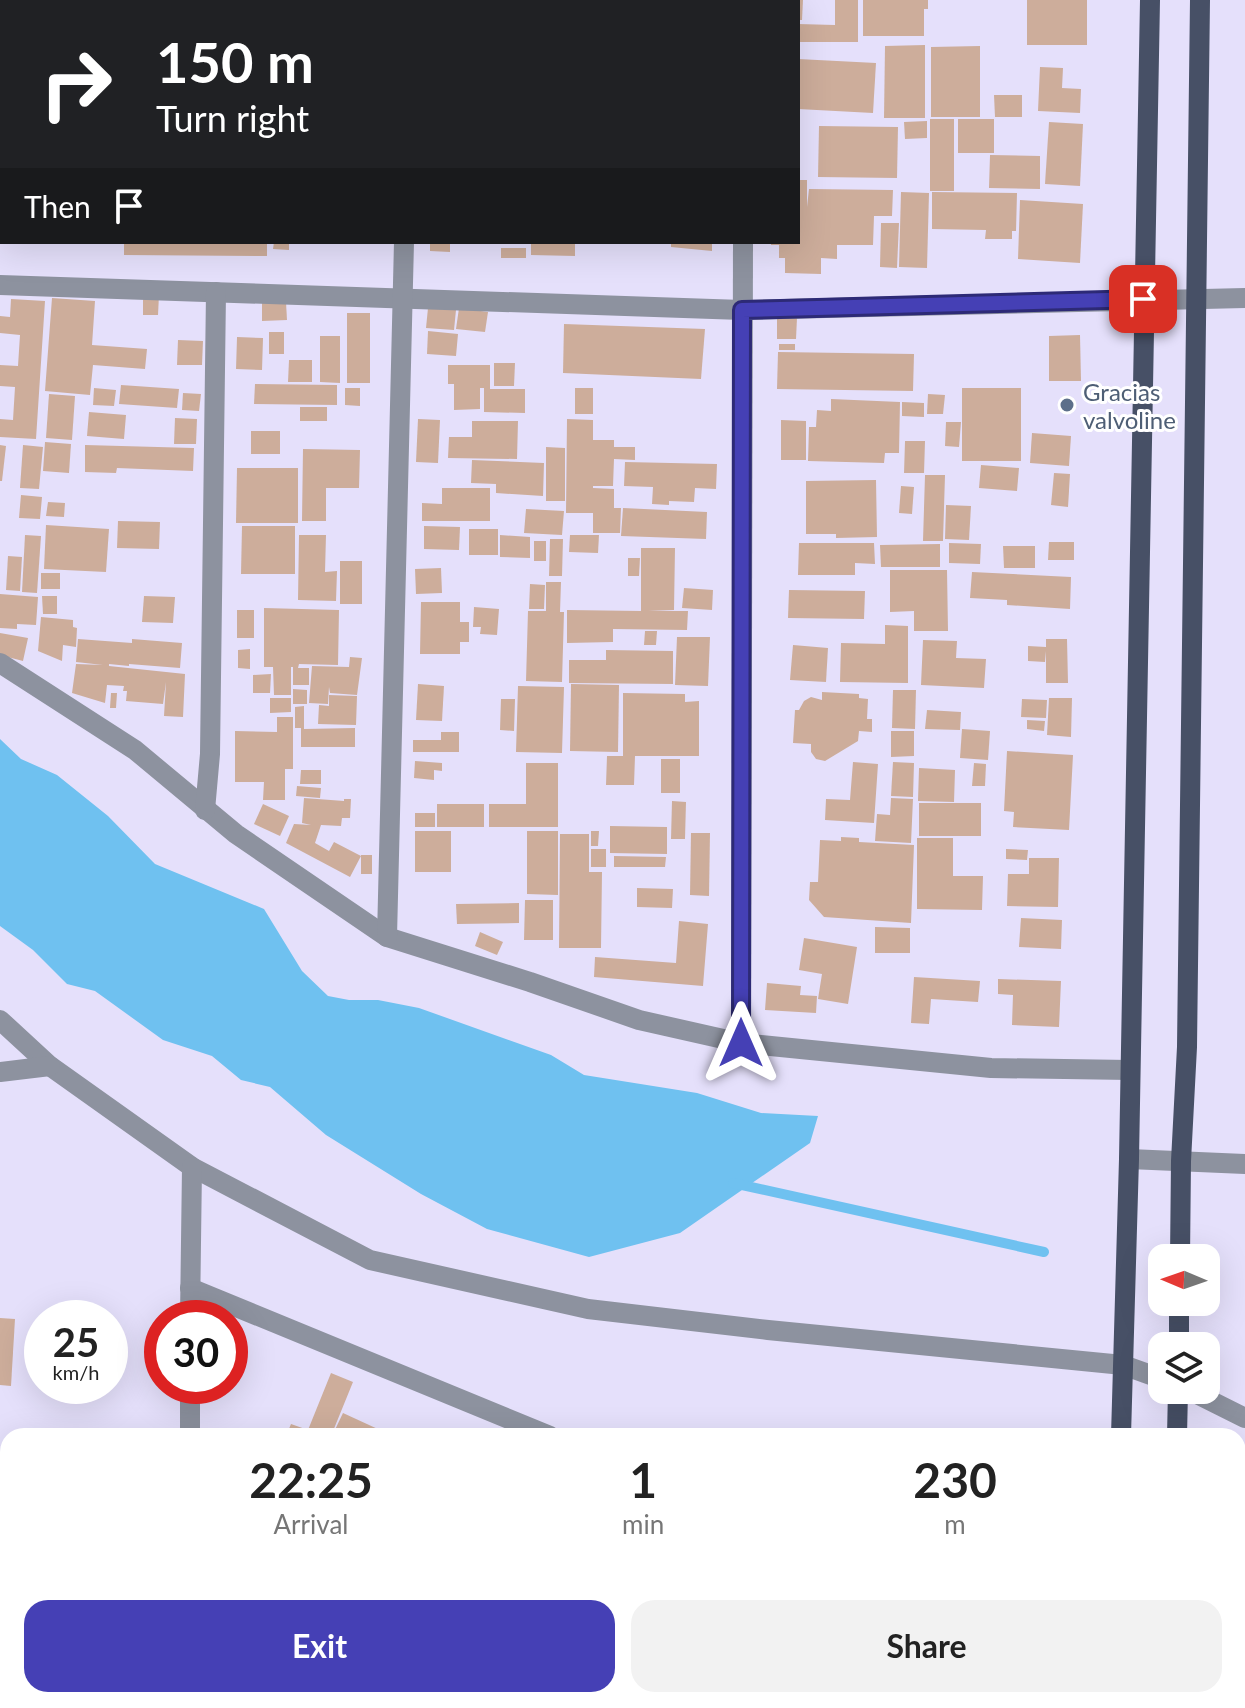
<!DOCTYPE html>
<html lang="en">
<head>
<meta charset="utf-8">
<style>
  :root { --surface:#fff; --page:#f2f2f2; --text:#222; --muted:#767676; --accent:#4540b5 }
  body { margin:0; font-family:Lato,sans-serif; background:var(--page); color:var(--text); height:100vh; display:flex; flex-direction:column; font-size:30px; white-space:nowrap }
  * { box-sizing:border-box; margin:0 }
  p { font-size:26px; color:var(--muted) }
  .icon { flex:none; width:44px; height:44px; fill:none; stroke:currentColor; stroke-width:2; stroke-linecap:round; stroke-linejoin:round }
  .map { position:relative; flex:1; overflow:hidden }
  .sheet { position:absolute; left:0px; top:1428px; width:1246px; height:280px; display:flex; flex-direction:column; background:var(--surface); border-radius:24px 24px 0 0; box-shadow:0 8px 32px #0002 }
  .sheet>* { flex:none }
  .top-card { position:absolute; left:0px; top:0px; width:800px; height:244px; box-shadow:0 8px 32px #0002; background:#202124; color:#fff; overflow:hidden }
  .needle { width:52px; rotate:272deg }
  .controls { position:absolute; left:1148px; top:1244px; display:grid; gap:16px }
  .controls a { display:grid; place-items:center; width:72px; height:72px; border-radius:16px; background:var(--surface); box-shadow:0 8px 32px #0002; font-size:40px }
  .speed { position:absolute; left:24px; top:1300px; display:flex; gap:16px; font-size:40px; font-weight:700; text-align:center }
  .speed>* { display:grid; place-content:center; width:104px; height:104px; border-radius:50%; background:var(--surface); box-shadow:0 8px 32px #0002; line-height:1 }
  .speed small { font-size:20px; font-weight:400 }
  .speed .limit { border:12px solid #d22; background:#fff; color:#111 }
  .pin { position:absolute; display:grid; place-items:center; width:68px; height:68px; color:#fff; margin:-34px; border-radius:16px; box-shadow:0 4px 12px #0006 }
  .me { position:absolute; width:88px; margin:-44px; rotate:0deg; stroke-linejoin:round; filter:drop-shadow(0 0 6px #0008) }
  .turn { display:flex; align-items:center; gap:28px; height:168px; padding:0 24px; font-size:36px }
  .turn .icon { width:104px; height:104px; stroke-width:2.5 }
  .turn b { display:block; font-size:56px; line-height:68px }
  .then { display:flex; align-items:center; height:76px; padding:0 24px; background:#0003; gap:16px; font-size:30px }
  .eta { display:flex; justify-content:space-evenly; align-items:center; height:136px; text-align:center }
  .eta b { font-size:48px; font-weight:700; line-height:56px }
  .primary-button { display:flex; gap:16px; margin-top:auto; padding:16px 24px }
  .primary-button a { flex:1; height:92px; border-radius:24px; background:var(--accent); color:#fff; font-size:32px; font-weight:700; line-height:92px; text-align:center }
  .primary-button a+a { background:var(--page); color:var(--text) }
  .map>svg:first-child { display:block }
</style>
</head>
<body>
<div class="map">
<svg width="1245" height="1708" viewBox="0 0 1245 1708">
  <rect width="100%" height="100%" fill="#e5e0fb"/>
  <path fill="#6fc1f0" d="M0,739L21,759L57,775L108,816L155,864L264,909L302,971L328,996L349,1000H378L419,1008L551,1055L584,1075L697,1093L761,1113L818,1116L810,1143L680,1233L589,1257L487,1229L421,1194L326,1135L270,1087L241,1080L212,1056L163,1040L95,991L67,984L33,950L0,926Z"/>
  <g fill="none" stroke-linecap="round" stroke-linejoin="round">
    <path stroke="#6fc1f0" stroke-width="10" d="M733,1183L1044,1252"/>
  </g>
  <g fill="#cdad9b">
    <path d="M798,0H803L802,20H798Z"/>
    <path d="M835,0H858V42H798V24L835,25Z"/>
    <path d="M863,0H928V9H924V36H863Z"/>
    <rect x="1027" y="0" width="60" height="45"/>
    <path d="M925,45V118H884L885,46Z"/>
    <path d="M980,46V117H931V47Z"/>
    <path d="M798,59L876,63L873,113L798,109Z"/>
    <path d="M1040,67L1063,68L1062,88L1081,89L1080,113L1038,111Z"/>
    <path d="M994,95H1022V117H995Z"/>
    <rect x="930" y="119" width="24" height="72"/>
    <rect x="958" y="119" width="36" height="34"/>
    <path d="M927,121V138L905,139L904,122Z"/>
    <path d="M1049,122L1083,124L1080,186L1045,184Z"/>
    <path d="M819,126L898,127L897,178L818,177Z"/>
    <path d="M990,155L1040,156V189L989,188Z"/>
    <path d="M798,180H807V207L809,189L893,190L892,216H874L873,245H837V259L821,258V274L785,273V258H779V245H771V242H798Z"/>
    <path d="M901,192L929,193L927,268L899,267Z"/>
    <path d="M932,192L1017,193L1016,231H1012V239H985L986,230L932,229Z"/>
    <path d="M1020,200L1083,204L1080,263L1018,259Z"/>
    <path d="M881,223H899L897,268L880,267Z"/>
    <path d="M124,242H267V256L124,255Z"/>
    <path d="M274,242H289V250L273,249Z"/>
    <path d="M430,242H450V252L430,251Z"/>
    <path d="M531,242L575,244V256L531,255Z"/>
    <path d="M671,242H712V251L671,247Z"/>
    <rect x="501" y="248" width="25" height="10"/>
    <path d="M143,294L159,295L158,315H143Z"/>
    <path d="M52,298L95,301L92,345L147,349L145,369L93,365L90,395L45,391Z"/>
    <path d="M11,299L45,301L36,439L0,437V419L13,420L15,387L0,386V365L18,366L20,335L0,333V316L10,317Z"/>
    <path d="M262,302H286L287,320L262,321Z"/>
    <path d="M428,308L456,310L454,330L426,328Z"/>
    <path d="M459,308L488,312L485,332L456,329Z"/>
    <rect x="347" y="313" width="23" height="70"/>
    <path d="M777,318H797L796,339H777Z"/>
    <path d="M564,324L705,329L701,379L563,373Z"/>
    <path d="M428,331L458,334L456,356L427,354Z"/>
    <rect x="269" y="332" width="15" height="22"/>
    <path d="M1080,335L1081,381H1049V336Z"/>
    <path d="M320,336H340V383L320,382Z"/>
    <path d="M237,337L263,338L262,370L236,369Z"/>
    <path d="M178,340L203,341L202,365H177Z"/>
    <rect x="779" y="344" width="16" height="6"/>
    <path d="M778,352L914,354L913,391L777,389Z"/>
    <path d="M289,360H312V382H288Z"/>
    <path d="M494,363H515L514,386H494Z"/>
    <path d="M448,365H490V389H525V413L484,412V388H480V409L454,410V384H448Z"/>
    <path d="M255,384L337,385V405L254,404Z"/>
    <path d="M121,385L179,389L177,408L119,404Z"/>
    <path d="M94,388L116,390L114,406L93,405Z"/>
    <path d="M345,388H360V406L345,405Z"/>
    <rect x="575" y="388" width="18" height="26"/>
    <rect x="962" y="388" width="59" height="73"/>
    <path d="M183,393L201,394L199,411L182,410Z"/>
    <path d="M49,394L75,396L72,440L46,438Z"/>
    <path d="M928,394L945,395L943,414H927Z"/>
    <path d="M831,399L900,402L899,453H885L884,463L808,461L809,427H816L817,410L831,411Z"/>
    <path d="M902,402L924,403V417L902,416Z"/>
    <rect x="300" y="407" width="27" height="14"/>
    <path d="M89,412L126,415L124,439L87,436Z"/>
    <path d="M175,418L197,419L196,444H174Z"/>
    <path d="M418,419L440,420L438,463L416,462Z"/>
    <path d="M567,419L593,420V440H614V447H635V460L614,459L613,486H593V488L614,489V508H621L620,533H593V513H566Z"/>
    <path d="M781,420L806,421V460H781Z"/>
    <path d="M472,421H518L517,459L448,458L449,437H472Z"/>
    <path d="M946,422H961L959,447L945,446Z"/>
    <rect x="251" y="431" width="29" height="23"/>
    <path d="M1032,433L1071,436L1069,466L1030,463Z"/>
    <path d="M905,441H925L924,473H904Z"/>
    <path d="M45,442L71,444L69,473L43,471Z"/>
    <path d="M0,445L6,446L2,481H0Z"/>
    <path d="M23,445L43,447L39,489L20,488Z"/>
    <path d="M85,445L194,448L193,471L117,468L116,473L85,472Z"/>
    <path d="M546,447L565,448V501H546Z"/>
    <path d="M303,449L360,450L359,488H326V521H302Z"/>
    <path d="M472,460L544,463L543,496L496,493V484L471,483Z"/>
    <path d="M625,462L717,464L716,489L695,488L694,502L669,501V505L652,504L653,487L624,486Z"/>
    <path d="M981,465L1019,468L1017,491L979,488Z"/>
    <path d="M237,468H298V523H236Z"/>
    <path d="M1054,473L1070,474L1068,507L1051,505Z"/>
    <path d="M925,475H945L943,541H923Z"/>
    <path d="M876,480L877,537L836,538V534H806V481Z"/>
    <path d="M901,486L914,487L912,514L899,513Z"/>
    <path d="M442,488H490V521H422V503L442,504Z"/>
    <path d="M21,495L42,497L40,519L19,518Z"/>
    <path d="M48,502L65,503L64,517L46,516Z"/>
    <path d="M946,505L971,506L969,540L945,539Z"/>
    <path d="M623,508L707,512L706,539L621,536Z"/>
    <path d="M526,509L564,511L562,535L524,533Z"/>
    <path d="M118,521L160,522L159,549L117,548Z"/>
    <path d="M46,525L109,529L106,572L44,569Z"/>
    <path d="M242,526H295V574H241Z"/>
    <path d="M424,526L460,527L459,550L424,549Z"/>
    <rect x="469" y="529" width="29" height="26"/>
    <path d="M25,535L41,536L37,593L22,592Z"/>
    <path d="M299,535H326L325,572L337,571L336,601L298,600Z"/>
    <path d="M500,535L530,537V558L500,557Z"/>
    <path d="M570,535H599L598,553L569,552Z"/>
    <path d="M550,539H563L562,576H549Z"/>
    <rect x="534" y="541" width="12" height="20"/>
    <path d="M1049,542H1074V560H1048Z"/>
    <path d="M799,543H874L875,564L855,563V575H798Z"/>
    <path d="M949,543L981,544L980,564L949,563Z"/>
    <path d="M940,544V567H881L880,545Z"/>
    <path d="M1003,546H1035V568H1004Z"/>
    <path d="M641,548H675L674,610L648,611H688L687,630L613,629V642L567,643V610L641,611Z"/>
    <path d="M8,556L22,557L20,591L6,590Z"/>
    <path d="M628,558H640L639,576H628Z"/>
    <rect x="340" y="561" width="22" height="43"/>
    <path d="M441,568L442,593L416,594L415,569Z"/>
    <path d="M890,570H947L948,631H914V611L890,612Z"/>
    <path d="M972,572L1071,577L1070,609L1007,605V600L970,598Z"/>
    <rect x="41" y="573" width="19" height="16"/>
    <path d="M546,582H561L560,612H564L562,682L526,681L528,611H546Z"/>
    <path d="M530,584L545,585L544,609H529Z"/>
    <path d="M684,588L713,590L712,610L682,608Z"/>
    <path d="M789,590L865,591L864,619L788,618Z"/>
    <path d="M0,594L38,597L36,625L17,624V629L0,628Z"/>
    <path d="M42,596H57V614H43Z"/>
    <path d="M144,596L175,597L173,623L142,622Z"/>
    <path d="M421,602H460V622H469V642H460V654H420Z"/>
    <path d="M474,607L499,609L497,635L480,634L481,627H473Z"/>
    <path d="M264,608L339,610L338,665L299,664L298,668H309V685H293V667H291V695H274L273,667H264Z"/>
    <rect x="237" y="610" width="17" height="28"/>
    <path d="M41,617L73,620V627L77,628L76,647L63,645L62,661L38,651Z"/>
    <path d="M885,625L908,626V683L840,682L841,643L885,644Z"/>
    <path d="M645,631H657L656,645H644Z"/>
    <path d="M0,633L28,638L23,661L0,655Z"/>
    <path d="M677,637H710L708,686L675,685Z"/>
    <path d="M78,639L132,643V639L182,643L180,668L129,664V666L109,664V666L185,674L183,717L164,716L166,682L163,704L126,701L127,691H123L124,686L107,685L105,703L72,693L76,664L103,665L76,662Z"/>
    <path d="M1046,639H1067L1068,683H1046V651L1045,662L1028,661V646L1046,647Z"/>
    <path d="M923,640L957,641L956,658L986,659L984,688L921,685Z"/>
    <path d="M793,645L828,648L826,682L790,680Z"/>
    <path d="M250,649V669L238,668V650Z"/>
    <path d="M606,650L673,651V684L569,683V660H606Z"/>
    <path d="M350,657L362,658L357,695L330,693L329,687L328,704L309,703L312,666L349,667Z"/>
    <path d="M271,674L270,693H253V675Z"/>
    <path d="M418,684L444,686L442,721L416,720Z"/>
    <path d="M571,684L619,685L618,752L570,751Z"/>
    <path d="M518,686L564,687L562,753L516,752Z"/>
    <path d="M293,689L307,690V704H293Z"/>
    <path d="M893,690H916L915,729L892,728Z"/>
    <path d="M822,692L859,694V698L868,699L867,719H872V732L859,731L858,741L825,761L816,759L811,752V744L793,743L795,710H799L804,701L811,697L822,700Z"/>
    <path d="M111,693H117L116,708H110Z"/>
    <path d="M623,693L685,694V702L699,701V756H635L634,785H606L607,756H623Z"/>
    <path d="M329,695L357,696L356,725L318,724L319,705L329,706Z"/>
    <path d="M270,698H291V712L270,713Z"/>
    <path d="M1049,698H1072L1071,737L1047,735Z"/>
    <path d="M501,699H515L514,731L500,730Z"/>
    <path d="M1022,699L1047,700L1046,718L1021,717Z"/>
    <path d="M304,706V729L355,728V747H301V728H295V707Z"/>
    <path d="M927,710L961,712L960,730L925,729Z"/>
    <path d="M277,717H293V769H285V800H263L264,782H235V731L277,732Z"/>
    <path d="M1027,720L1045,721L1044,731L1027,729Z"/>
    <path d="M962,729L990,731L988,760L960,758Z"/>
    <path d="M891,731H914V756L891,757Z"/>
    <path d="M441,732H459V752H413V740H441Z"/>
    <path d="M1007,751L1073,755L1069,830L1013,827L1014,812L1004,811Z"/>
    <rect x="661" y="759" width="19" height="34"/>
    <path d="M415,761L442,763V771L434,770V780L414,778Z"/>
    <path d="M853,762L878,764L874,823L825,820L826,799L850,800Z"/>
    <path d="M893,762L914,763L913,797L891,796Z"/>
    <path d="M526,763H558V827H489V804H526Z"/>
    <path d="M974,763L986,764L985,786H972Z"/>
    <path d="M919,768L955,770L954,802L918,801Z"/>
    <path d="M301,770H321V784H300Z"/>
    <path d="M297,786L321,788L320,798L296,796Z"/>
    <path d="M304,798L344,801V799H351L350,818H342L341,826L321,825L315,843L329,851L334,842L361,856L350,877L286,843L294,824L311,825L302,823Z"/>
    <path d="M891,798L913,799L911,843L875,841L877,814L890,815Z"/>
    <path d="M672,801L686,802L685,839H671Z"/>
    <rect x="919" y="803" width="62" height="33"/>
    <path d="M263,804L289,816L280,836L254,824Z"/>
    <rect x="437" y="804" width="47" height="23"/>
    <rect x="415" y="813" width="20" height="14"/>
    <path d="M610,826L667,827V854L610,853Z"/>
    <rect x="415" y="831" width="36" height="41"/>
    <path d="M527,831H558V895L527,894Z"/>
    <path d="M591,831H599L598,846H591Z"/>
    <path d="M691,833H710L709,896L690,895Z"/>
    <path d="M560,834H589V872H602L601,948H559Z"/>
    <path d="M841,837L859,838V842L914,845L911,923L824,917L809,900L810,882H818L820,840L841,841Z"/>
    <path d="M917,838H953V876H983L982,910L917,909Z"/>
    <rect x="591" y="849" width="15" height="18"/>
    <path d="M1006,849L1028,850L1027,860L1006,859Z"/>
    <rect x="361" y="855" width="11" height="19"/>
    <path d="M614,856L666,857L665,867H614Z"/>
    <path d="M1029,858H1059L1058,907L1007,906L1008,874H1029Z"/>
    <path d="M637,888L673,889L672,908L637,907Z"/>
    <path d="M525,900H553V940H524Z"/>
    <path d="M519,903V923L457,924L456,904Z"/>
    <path d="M1021,918L1062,920L1061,949L1019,947Z"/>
    <path d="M679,921L708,924L703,986L594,977L595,957L676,963Z"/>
    <path d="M875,927L910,928V953H875Z"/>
    <path d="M480,932L503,942L497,955L475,946Z"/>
    <path d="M804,938L857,947L848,1004L818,999L822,974L799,970Z"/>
    <path d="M914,977L980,981L978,1002L931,999L929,1024L911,1023Z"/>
    <path d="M998,979L1061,981L1059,1027L1012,1025L1013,995L998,994Z"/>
    <path d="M767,983L801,986L800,995L817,996L816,1013L765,1010Z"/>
    <path d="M0,1318L15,1319L11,1386L0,1385Z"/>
    <path d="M331,1373L353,1382L331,1436H286L291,1424L308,1430Z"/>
    <path d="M343,1413L393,1436H332Z"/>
  </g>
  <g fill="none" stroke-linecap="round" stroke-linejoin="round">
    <g stroke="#8d929f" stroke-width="20">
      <path d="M408,2V0"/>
      <path d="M748,2V0"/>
      <path d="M0,285L742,310L1245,298"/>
      <path d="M0,663L135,750L236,834L387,937L530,982L639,1020L741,1043L991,1068L1129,1070"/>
      <path d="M205,810L210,754L216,292"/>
      <path d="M387,937L404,242"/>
      <path d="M0,1020L50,1066L192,1167L370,1260L588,1309L768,1330L1123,1365L1162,1379"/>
      <path d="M741,1043L743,242"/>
      <path d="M0,1072L50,1066"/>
      <path d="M1129,1159L1245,1164"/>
      <path d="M190,1288L550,1436"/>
      <path d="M190,1318L192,1167"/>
      <path d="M190,1386V1436"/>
      <path d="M1189,1390L1245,1418"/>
      <path d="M204,1700L221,1708"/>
    </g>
    <g stroke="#475066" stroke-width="20">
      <path d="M1180,1258L1181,1161L1187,1047L1200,0"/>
      <path d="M1179,1346V1302"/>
      <path d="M1121,1436L1129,1159L1150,0"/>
      <path d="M1177,1436L1178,1390"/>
      <path d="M1114,1708V1700"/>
      <path d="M1171,1708V1700"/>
    </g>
  </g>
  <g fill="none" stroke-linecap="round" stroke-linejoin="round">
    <defs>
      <path id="route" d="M741,1043L742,310L1143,299"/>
    </defs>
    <use href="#route" stroke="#2d2a76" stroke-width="20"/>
    <use href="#route" stroke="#4540b5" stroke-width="14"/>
  </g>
  <circle fill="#5c6f8a" stroke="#fff" stroke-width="3" cx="1067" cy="405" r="8"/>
  <g text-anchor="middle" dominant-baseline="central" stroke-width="6" stroke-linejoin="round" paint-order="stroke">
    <g font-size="24" fill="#4e5e75" stroke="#fff" text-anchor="start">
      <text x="1083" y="391">Gracias<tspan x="1083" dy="28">valvoline</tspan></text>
    </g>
  </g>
</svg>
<div class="controls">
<a><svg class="needle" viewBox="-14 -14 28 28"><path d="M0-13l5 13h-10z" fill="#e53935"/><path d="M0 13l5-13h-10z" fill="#767676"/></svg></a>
<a><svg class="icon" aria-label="layers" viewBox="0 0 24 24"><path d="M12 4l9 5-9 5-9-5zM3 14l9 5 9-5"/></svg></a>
</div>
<div class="speed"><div>25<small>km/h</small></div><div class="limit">30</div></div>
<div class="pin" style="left:1143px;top:299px;background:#d93025"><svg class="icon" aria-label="arrive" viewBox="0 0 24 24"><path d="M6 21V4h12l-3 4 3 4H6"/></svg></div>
<svg class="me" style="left:741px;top:1043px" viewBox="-20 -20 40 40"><path d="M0-17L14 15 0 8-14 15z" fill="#4540b5" stroke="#fff" stroke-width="4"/></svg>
<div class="top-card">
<div class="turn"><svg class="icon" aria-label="right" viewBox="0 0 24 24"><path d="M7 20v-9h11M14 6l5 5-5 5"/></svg><div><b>150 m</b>Turn right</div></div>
<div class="then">Then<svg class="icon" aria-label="arrive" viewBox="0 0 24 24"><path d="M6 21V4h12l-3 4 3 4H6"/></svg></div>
</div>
<section class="sheet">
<div class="eta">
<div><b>22:25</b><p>Arrival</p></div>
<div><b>1</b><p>min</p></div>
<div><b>230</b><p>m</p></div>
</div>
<div class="primary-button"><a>Exit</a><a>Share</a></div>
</section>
</div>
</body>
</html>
